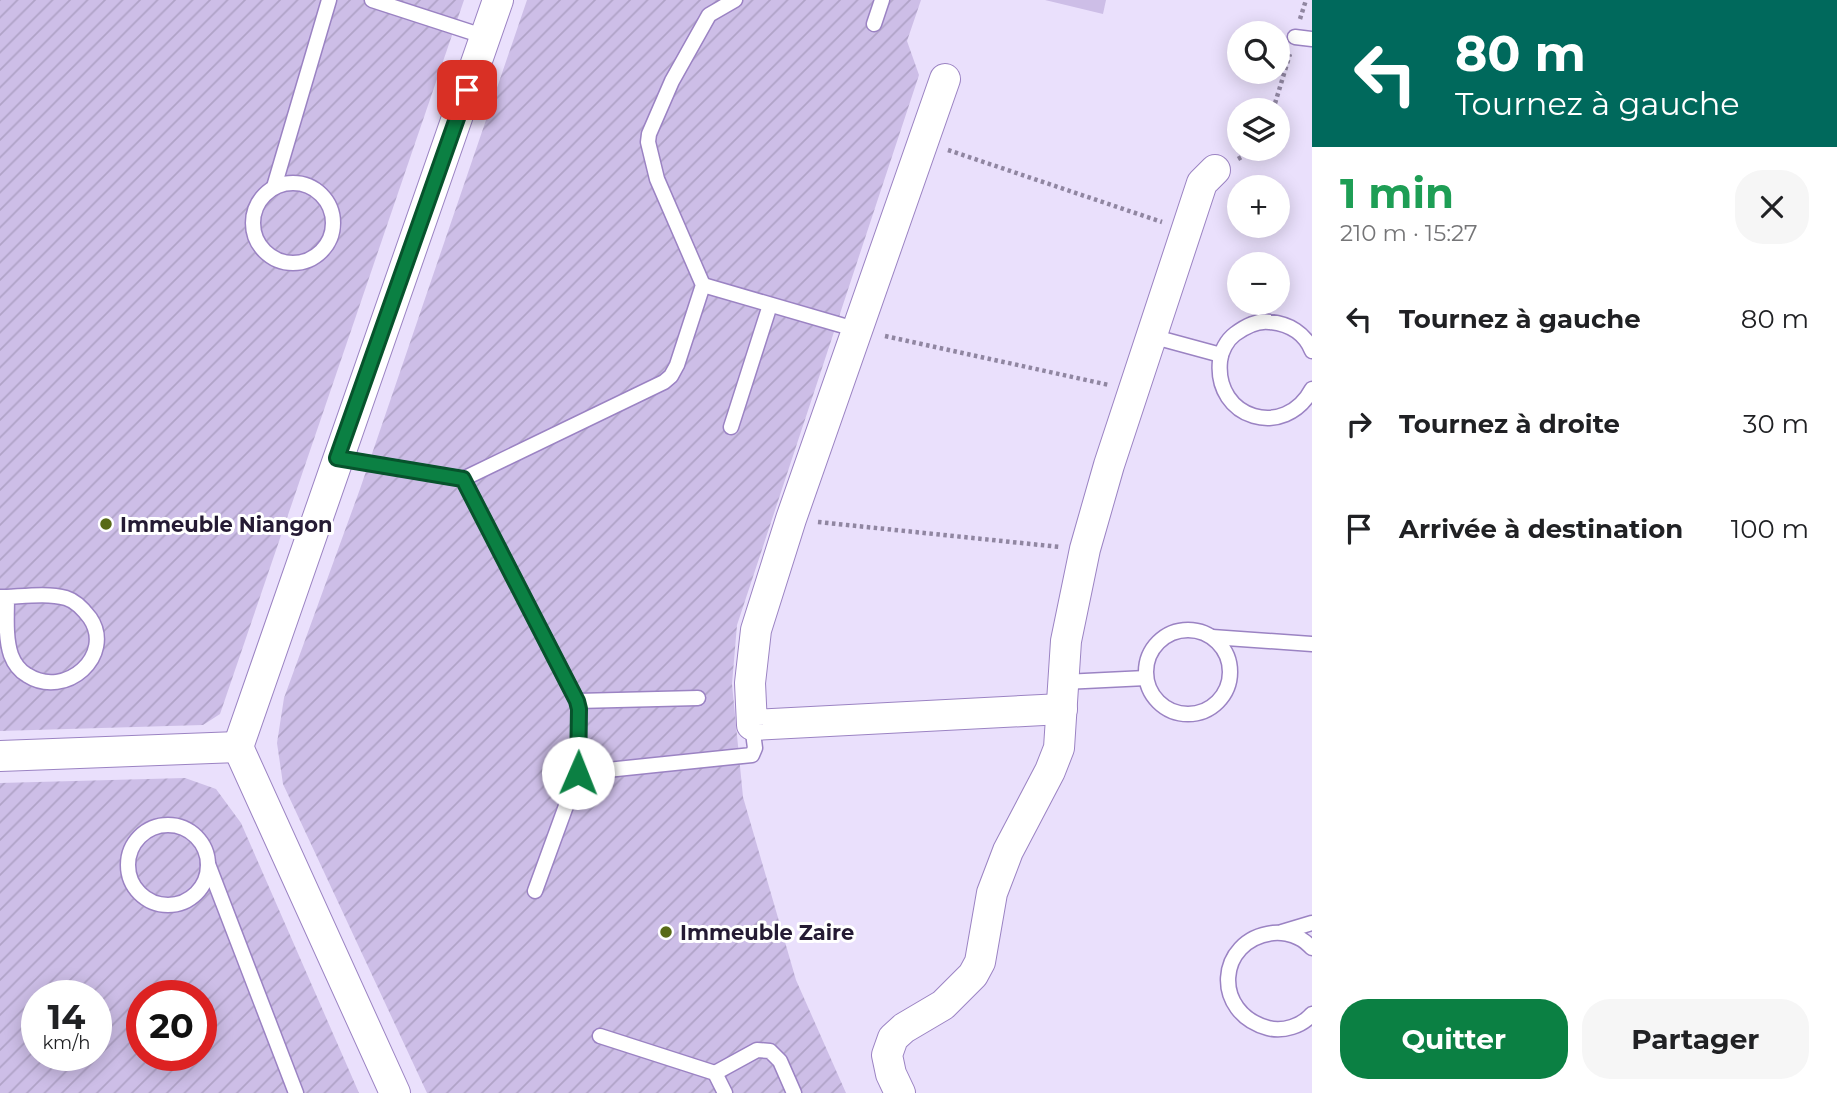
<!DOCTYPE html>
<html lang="fr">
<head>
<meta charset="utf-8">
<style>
  :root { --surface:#fff; --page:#f6f6f6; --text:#202124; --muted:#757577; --accent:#0b8043 }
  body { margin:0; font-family:Montserrat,sans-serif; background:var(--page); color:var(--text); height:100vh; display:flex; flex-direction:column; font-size:26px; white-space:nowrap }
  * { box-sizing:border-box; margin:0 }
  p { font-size:23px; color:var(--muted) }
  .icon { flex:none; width:38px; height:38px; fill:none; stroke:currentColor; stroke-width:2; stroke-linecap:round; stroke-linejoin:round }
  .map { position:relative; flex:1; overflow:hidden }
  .side { display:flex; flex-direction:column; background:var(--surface); width:525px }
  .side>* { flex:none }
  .hud { background:#00695c; color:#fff; overflow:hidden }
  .fabs { position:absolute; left:1227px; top:21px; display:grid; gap:14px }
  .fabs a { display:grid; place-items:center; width:63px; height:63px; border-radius:50%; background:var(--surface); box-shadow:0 4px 18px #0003; font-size:35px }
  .speed { position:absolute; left:21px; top:980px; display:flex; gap:14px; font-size:35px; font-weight:700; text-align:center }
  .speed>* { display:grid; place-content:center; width:91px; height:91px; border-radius:50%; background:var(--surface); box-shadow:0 4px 18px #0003; line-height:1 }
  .speed small { font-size:18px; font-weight:400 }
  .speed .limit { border:10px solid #d22; background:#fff; color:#111 }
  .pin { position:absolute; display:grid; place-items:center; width:60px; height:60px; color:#fff; margin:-30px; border-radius:14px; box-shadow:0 4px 10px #0006 }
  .me { position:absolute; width:77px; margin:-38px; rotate:1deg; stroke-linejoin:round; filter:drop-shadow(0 0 5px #0008) }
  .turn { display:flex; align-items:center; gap:24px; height:147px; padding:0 28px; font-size:32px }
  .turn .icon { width:91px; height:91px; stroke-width:2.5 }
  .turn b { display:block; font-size:49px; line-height:60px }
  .round { display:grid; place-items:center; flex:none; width:74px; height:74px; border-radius:28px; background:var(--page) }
  .overview { display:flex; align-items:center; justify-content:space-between; height:119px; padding:0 28px }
  h1 { font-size:42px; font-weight:700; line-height:52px; color:#1e9e55 }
  .action { display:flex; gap:14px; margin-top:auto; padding:14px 28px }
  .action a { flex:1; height:80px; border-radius:28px; background:var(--accent); color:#fff; font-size:28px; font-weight:700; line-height:80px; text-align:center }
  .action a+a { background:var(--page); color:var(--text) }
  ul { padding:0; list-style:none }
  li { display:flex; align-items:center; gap:21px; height:105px; padding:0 28px }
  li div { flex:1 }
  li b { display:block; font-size:26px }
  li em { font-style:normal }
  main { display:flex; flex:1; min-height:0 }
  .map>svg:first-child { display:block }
</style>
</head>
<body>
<main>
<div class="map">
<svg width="1312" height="1093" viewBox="0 0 1312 1093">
  <defs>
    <pattern id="garden-furrows" width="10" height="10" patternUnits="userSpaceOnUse" patternTransform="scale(1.75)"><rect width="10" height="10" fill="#cdbee7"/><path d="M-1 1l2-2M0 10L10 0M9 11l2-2" fill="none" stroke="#b0a3c7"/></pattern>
  </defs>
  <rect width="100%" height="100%" fill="#eae0fc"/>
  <g fill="url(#garden-furrows)" fill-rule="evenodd">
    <path d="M0,0H464L220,714L203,725L0,731Z"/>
    <path d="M527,0H921L907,41L919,75L737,625L732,684L743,797L796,980L846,1093H427L283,784L277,743L284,698L360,489Z"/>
    <path d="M185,778L216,789L241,823L359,1093H0V783ZM37,996H96V1055H37ZM142,996H201V1055H142Z"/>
  </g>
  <path fill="#cdbee7" d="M1045,0H1106L1103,14Z"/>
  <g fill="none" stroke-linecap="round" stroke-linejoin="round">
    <defs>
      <g id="lane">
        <path d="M372,0L486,37"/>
        <path d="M874,24L882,0"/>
        <path d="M1295,37L1312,39"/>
        <circle cx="293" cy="223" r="40"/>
        <path d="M274,187L329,0"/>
        <path d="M703,285L858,330"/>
        <path d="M1151,336L1221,355"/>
        <path d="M1312,351C1305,333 1289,324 1270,322C1257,320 1246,326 1235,334C1227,340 1221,351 1220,361C1214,419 1285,440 1312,389"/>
        <path d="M731,427L770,305"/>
        <path d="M337,458L463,479"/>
        <path d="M0,597H7C26,596 48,593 66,598C76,601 84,610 90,618C115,655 66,700 27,675C20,671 14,663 11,655C5,637 7,615 7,597"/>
        <circle cx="1188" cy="672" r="42"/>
        <path d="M1212,637L1312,644"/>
        <path d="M1064,682L1146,678"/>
        <path d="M577,701L698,698"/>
        <path d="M578,773L752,755L755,748L752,725"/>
        <circle cx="168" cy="865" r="40"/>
        <path d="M208,864L296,1093"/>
        <path d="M535,891L578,773L579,709L577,701L463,479L664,382L671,376L677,365L703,285L657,179L648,142L649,134L672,81L709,15L735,0"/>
        <path d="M1282,932L1312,923"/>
        <path d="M1312,948C1308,944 1304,940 1299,938C1292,934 1281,932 1273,933C1216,940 1212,1013 1268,1028C1283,1032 1302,1026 1312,1014"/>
        <path d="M600,1036L715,1073L725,1093"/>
        <path d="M715,1073L757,1050L770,1051L780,1061L794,1093"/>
      </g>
      <g id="street">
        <path d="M945,79L791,519L756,630L750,683L752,725L1062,709"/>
        <path d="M238,747L498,0"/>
        <path d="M238,747L395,1093"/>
        <path d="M0,756L238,747"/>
        <path d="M900,1093L891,1074L887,1055L893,1038L904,1028L943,1005L973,975L980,962L992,893L1008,851L1050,771L1059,748L1066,641L1085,549L1109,465L1202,183L1215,170"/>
      </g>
    </defs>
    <use href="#lane" stroke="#9b83c3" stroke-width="17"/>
    <use href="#street" stroke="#9b83c3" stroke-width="32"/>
    <g stroke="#9086a1" stroke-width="4.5" stroke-dasharray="3.5 3.5" stroke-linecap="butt">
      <path d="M1300,19L1306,0"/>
      <path d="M1273,110L1290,54"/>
      <path d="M948,150L1162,222"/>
      <path d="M1238,159L1256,149"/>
      <path d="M885,336L1109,385"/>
      <path d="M818,522L1060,547"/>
    </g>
    <use href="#lane" stroke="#fff" stroke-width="14"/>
    <use href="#street" stroke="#fff" stroke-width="30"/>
  </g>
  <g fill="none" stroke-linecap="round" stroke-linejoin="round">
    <defs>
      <path id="route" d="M467,90L337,458L463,479L577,701L579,709L578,773"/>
    </defs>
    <use href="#route" stroke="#07532c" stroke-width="18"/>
    <use href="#route" stroke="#0b8043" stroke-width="12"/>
  </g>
  <g fill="#586a16" stroke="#fff" stroke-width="2.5">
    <circle cx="106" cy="524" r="7"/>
    <circle cx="666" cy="932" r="7"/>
  </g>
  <g text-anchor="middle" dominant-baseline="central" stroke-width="6" stroke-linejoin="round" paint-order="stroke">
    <g font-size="21" font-weight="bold" fill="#251b34" stroke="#fff" text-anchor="start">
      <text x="120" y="524">Immeuble Niangon</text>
      <text x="680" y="932">Immeuble Zaire</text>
    </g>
  </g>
</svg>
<div class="fabs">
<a><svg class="icon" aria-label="search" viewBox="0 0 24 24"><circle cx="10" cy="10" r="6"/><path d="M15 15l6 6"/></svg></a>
<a><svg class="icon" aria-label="layers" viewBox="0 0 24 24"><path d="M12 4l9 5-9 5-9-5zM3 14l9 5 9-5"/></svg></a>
<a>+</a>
<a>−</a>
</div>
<div class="speed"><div>14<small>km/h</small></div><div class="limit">20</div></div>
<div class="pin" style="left:467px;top:90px;background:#d93025"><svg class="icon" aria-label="arrive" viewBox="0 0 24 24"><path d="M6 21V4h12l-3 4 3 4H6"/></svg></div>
<svg class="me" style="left:578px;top:773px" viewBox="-20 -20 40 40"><circle r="19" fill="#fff"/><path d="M0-13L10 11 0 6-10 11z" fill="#0b8043"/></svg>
</div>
<section class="side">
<div class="hud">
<div class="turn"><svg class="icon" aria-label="left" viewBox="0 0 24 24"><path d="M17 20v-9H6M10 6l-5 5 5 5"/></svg><div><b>80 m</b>Tournez à gauche</div></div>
</div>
<div class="overview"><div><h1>1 min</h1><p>210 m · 15:27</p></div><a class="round"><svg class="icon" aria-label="close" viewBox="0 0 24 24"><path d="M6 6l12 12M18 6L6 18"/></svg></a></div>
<ul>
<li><svg class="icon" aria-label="left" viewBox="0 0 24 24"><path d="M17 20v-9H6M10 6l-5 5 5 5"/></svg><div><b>Tournez à gauche</b></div><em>80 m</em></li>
<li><svg class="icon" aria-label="right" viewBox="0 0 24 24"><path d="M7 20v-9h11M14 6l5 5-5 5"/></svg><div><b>Tournez à droite</b></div><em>30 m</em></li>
<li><svg class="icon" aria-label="arrive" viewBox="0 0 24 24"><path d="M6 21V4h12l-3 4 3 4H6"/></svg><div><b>Arrivée à destination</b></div><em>100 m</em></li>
</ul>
<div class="action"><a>Quitter</a><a>Partager</a></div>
</section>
</main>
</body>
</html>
